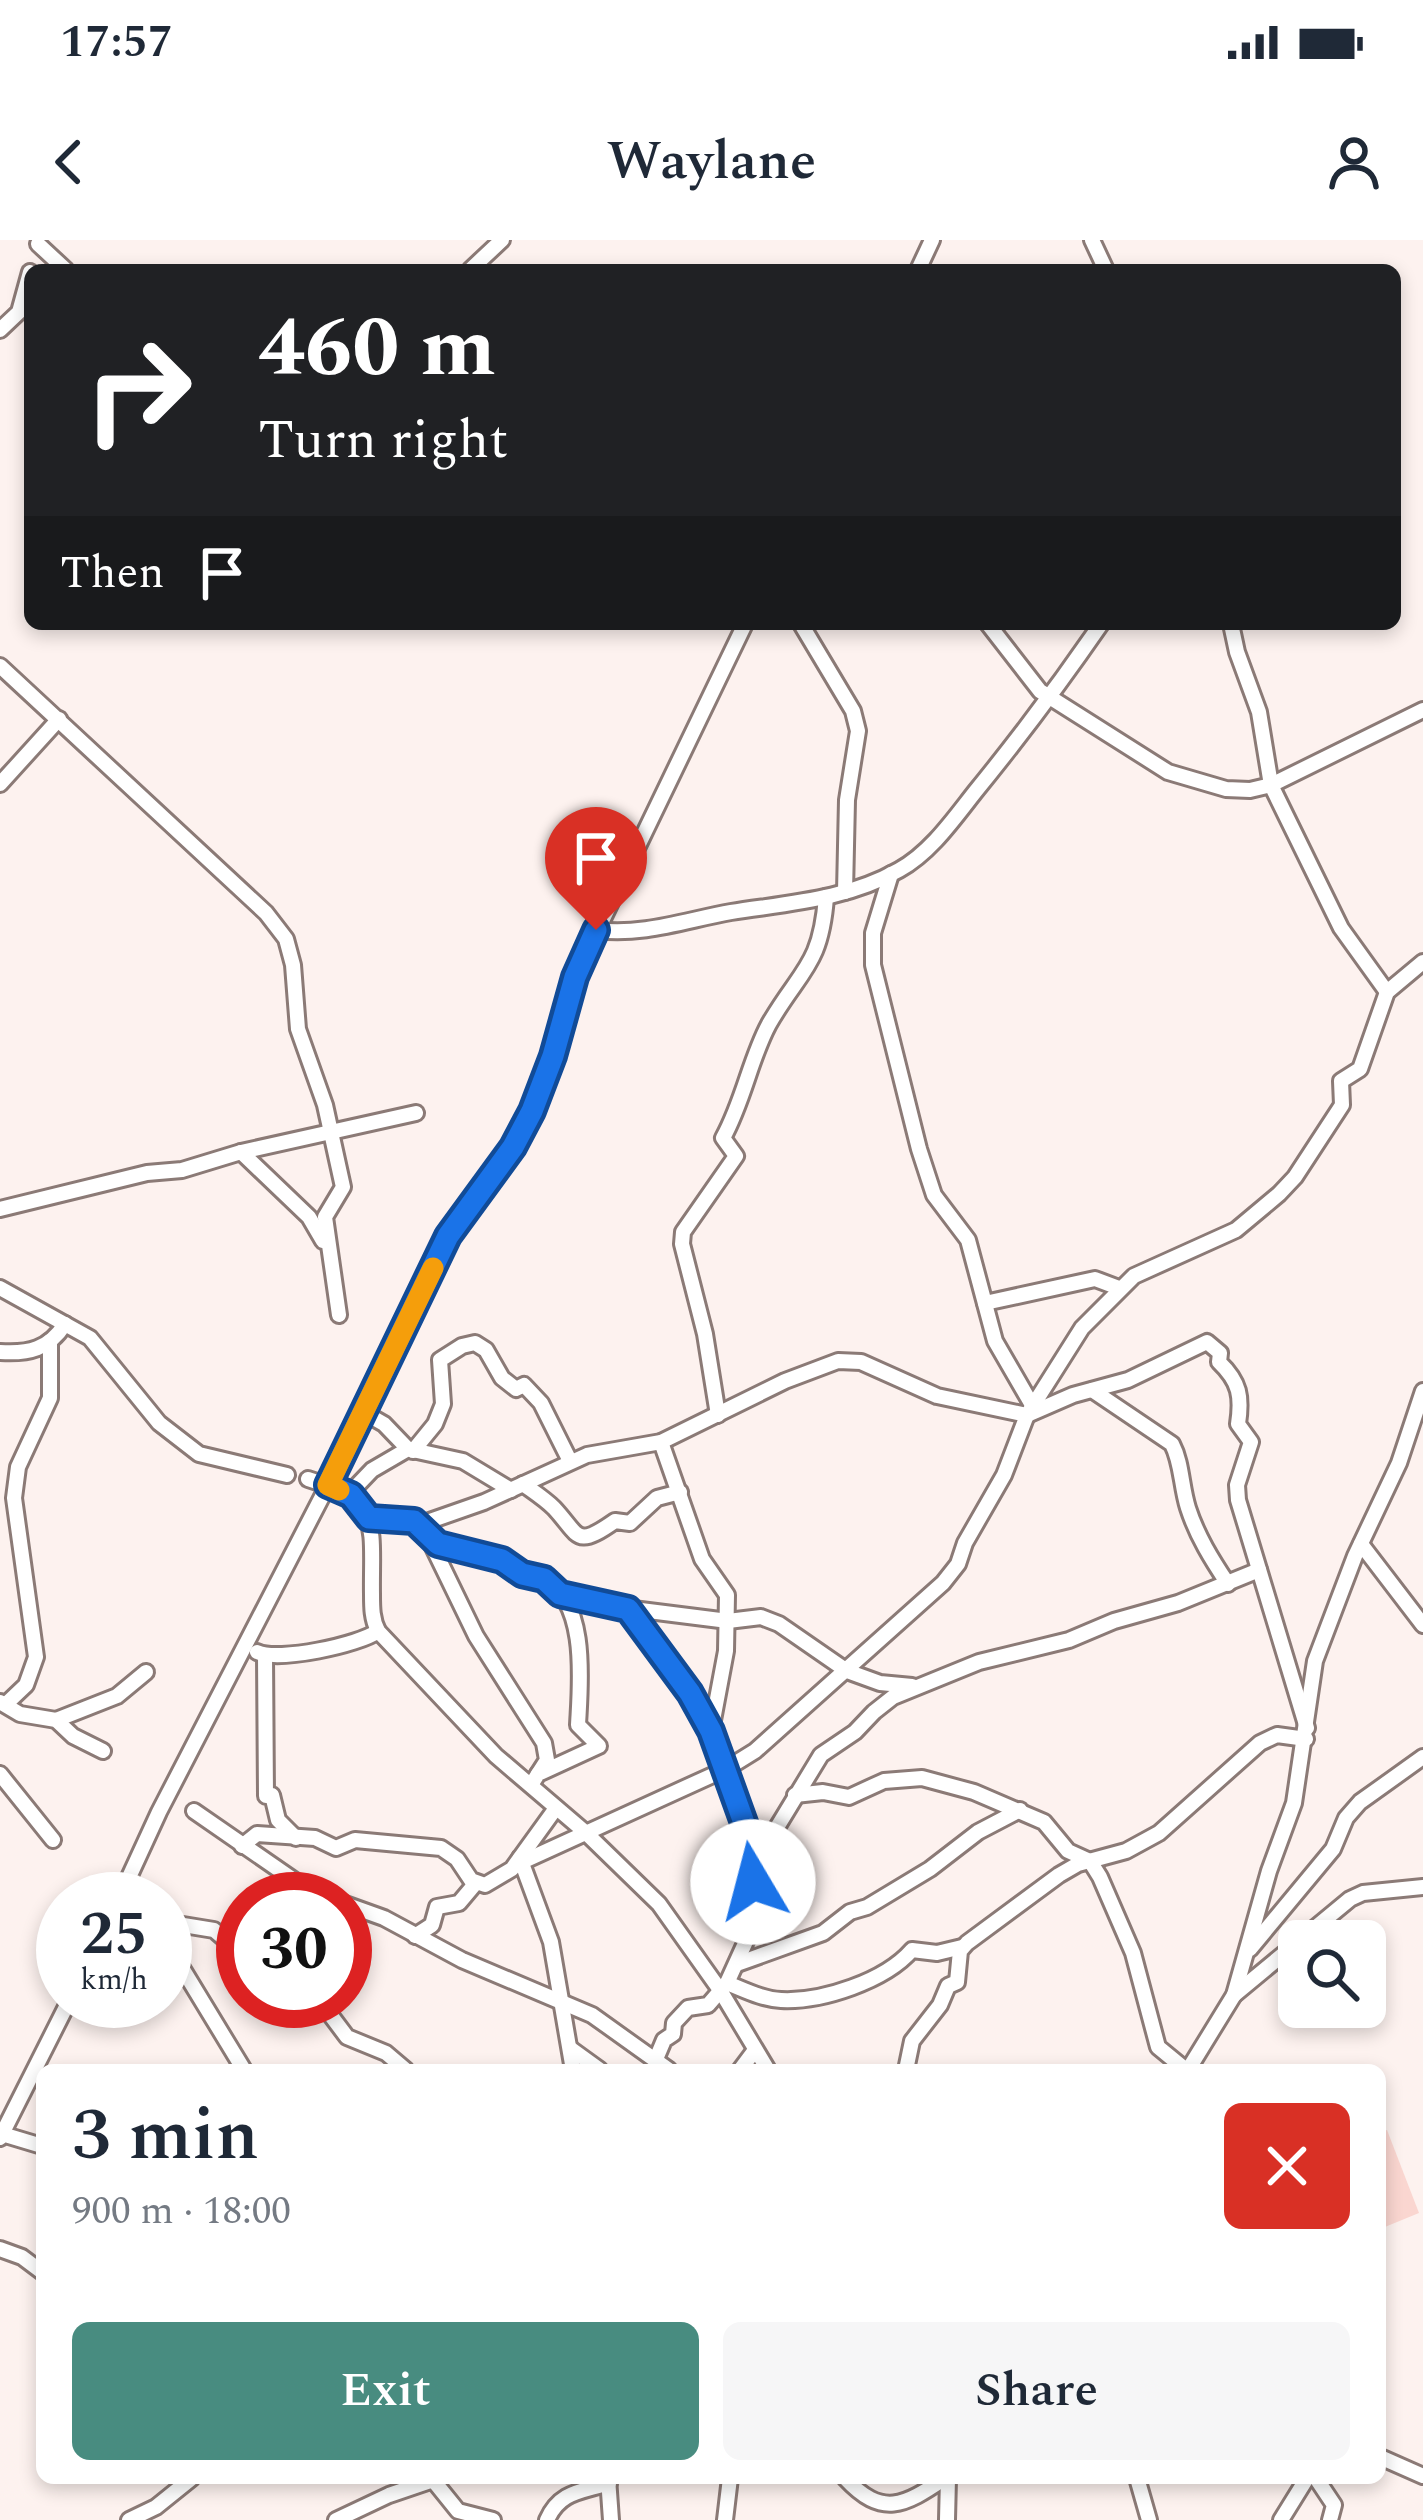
<!DOCTYPE html>
<html lang="en">
<head>
<meta charset="utf-8">
<style>
  :root { --surface:#fff; --page:#f6f6f7; --text:#1f2937; --muted:#747a83; --accent:#488c80 }
  body { margin:0; font-family:Spectral,serif; background:var(--page); color:var(--text); height:100vh; display:flex; flex-direction:column; font-size:45px; white-space:nowrap }
  * { box-sizing:border-box; margin:0 }
  p { font-size:39px; color:var(--muted) }
  .icon { flex:none; width:66px; height:66px; fill:none; stroke:currentColor; stroke-width:2; stroke-linecap:round; stroke-linejoin:round }
  .map { position:relative; flex:1; overflow:hidden }
  .sheet { position:absolute; left:36px; top:1824px; width:1350px; height:420px; display:flex; flex-direction:column; background:var(--surface); border-radius:18px; box-shadow:0 6px 18px #0003 }
  .sheet>* { flex:none }
  .banner { position:absolute; left:24px; top:24px; width:1377px; height:366px; border-radius:18px; box-shadow:0 6px 18px #0003; background:#202124; color:#fff; overflow:hidden }
  .buttons { position:absolute; left:1278px; top:1680px; display:grid; gap:24px }
  .buttons a { display:grid; place-items:center; width:108px; height:108px; border-radius:18px; background:var(--surface); box-shadow:0 6px 18px #0003; font-size:60px }
  .speed { position:absolute; left:36px; top:1632px; display:flex; gap:24px; font-size:60px; font-weight:700; text-align:center }
  .speed>* { display:grid; place-content:center; width:156px; height:156px; border-radius:50%; background:var(--surface); box-shadow:0 6px 18px #0003; line-height:1 }
  .speed small { font-size:30px; font-weight:400 }
  .speed .limit { border:18px solid #d22; background:#fff; color:#111 }
  .pin { position:absolute; display:grid; place-items:center; width:102px; height:102px; color:#fff; margin:-123px -51px; border-radius:50% 50% 50% 0; rotate:-45deg; box-shadow:0 0 12px #0007 }
  .pin .icon { rotate:45deg }
  .me { position:absolute; width:132px; margin:-66px; rotate:352deg; stroke-linejoin:round; filter:drop-shadow(0 0 9px #0008) }
  .turn { display:flex; align-items:center; gap:42px; height:252px; padding:0 36px; font-size:54px }
  .turn .icon { width:156px; height:156px; stroke-width:2.5 }
  .turn b { display:block; font-size:84px; line-height:102px }
  .then { display:flex; align-items:center; height:114px; padding:0 36px; background:#0003; gap:24px; font-size:45px }
  .round { display:grid; place-items:center; flex:none; width:126px; height:126px; border-radius:18px; background:var(--page) }
  .headline { display:flex; align-items:center; justify-content:space-between; height:204px; padding:0 36px }
  h1 { font-size:72px; font-weight:600; line-height:90px }
  .primary-button { display:flex; gap:24px; margin-top:auto; padding:24px 36px }
  .primary-button a { flex:1; height:138px; border-radius:18px; background:var(--accent); color:#fff; font-size:48px; font-weight:600; line-height:138px; text-align:center }
  .primary-button a+a { background:var(--page); color:var(--text) }
  .status { display:flex; justify-content:space-between; align-items:center; height:84px; padding:0 60px; background:var(--surface); direction:ltr }
  .status svg { height:33px; fill:currentColor }
  header { display:flex; justify-content:space-between; align-items:center; height:156px; padding:0 36px; background:var(--surface); font-size:54px; font-weight:600 }
  .map>svg:first-child { display:block }
</style>
</head>
<body>
<div class="status"><b>17:57</b><svg viewBox="0 0 49 12"><path d="M0 12V9h3v3zM5 12V6h3v6zM10 12V3h3v9zM15 12V0h3v12zM26 1h20v11H26zM47 4h2v5h-2z"/></svg></div>
<header><svg class="icon" aria-label="back" viewBox="0 0 24 24"><path d="M15 5l-7 7 7 7"/></svg>Waylane<svg class="icon" aria-label="person" viewBox="0 0 24 24"><circle cx="12" cy="8" r="4"/><path d="M4 21q1-7 8-7t8 7"/></svg></header>
<div class="map">
<svg width="1423" height="2280" viewBox="0 0 1423 2280">
  <rect width="100%" height="100%" fill="#fdf2ef"/>
  <path fill="#fad6d0" d="M1387,1890L1419,1973L1380,1989V1892Z"/>
  <g fill="none" stroke-linecap="round" stroke-linejoin="round">
    <defs>
      <g id="minor">
        <path d="M1092,0L1106,30"/>
        <path d="M38,4L66,30"/>
        <path d="M470,30L502,0"/>
        <path d="M918,30L932,0"/>
        <path d="M0,90L19,72L30,32"/>
        <path d="M801,384L853,471L858,491L847,560L845,652"/>
        <path d="M988,384L1040,451L1168,532L1226,549L1250,550L1271,545L1423,470"/>
        <path d="M1231,384L1237,412L1259,472L1271,545L1341,688L1387,752"/>
        <path d="M0,426L266,673L286,699L293,725L298,789L325,865L343,947L325,977L339,1075"/>
        <path d="M0,544L59,479"/>
        <path d="M891,634L873,693V725L919,909L934,955L968,1000L995,1101L1032,1165"/>
        <path d="M597,690C642,696 686,680 731,672C788,663 846,660 899,630C930,613 953,580 975,552C1019,498 1061,442 1101,384"/>
        <path d="M241,912L309,977L323,1001"/>
        <path d="M0,969L147,933L182,930L241,912L416,873"/>
        <path d="M0,1048L90,1098L159,1183L199,1214L287,1235"/>
        <path d="M985,1063L1095,1039L1119,1048"/>
        <path d="M0,1112C29,1114 49,1109 65,1084"/>
        <path d="M1092,1150L1172,1204C1182,1223 1181,1246 1188,1268C1197,1296 1212,1320 1228,1344"/>
        <path d="M363,1172L384,1184L408,1209L463,1221L511,1250"/>
        <path d="M718,1175L705,1094L682,1004L683,992L736,916L723,898C744,860 750,819 769,784C800,730 821,726 826,657"/>
        <path d="M661,1202L702,1319L727,1355L726,1411L711,1491L756,1622"/>
        <path d="M413,1211L435,1184L443,1164L440,1120L462,1106L475,1103L486,1110L502,1138L516,1149L524,1145L541,1163L570,1221"/>
        <path d="M308,1239C383,1262 371,1286 372,1354C372,1368 372,1379 378,1391L496,1516L585,1592L659,1664L720,1750L768,1830"/>
        <path d="M523,1244C534,1252 545,1259 554,1268C580,1296 575,1309 615,1281L630,1283L657,1258L680,1252"/>
        <path d="M349,1254L372,1230L408,1209"/>
        <path d="M369,1278L421,1284L484,1262L587,1215L661,1202L785,1141L838,1121L861,1122L937,1156L1027,1175L1073,1155L1128,1140L1207,1102L1220,1113L1219,1122C1240,1142 1242,1157 1238,1184L1251,1202L1237,1245L1238,1260L1307,1488"/>
        <path d="M428,1297L476,1396L544,1503L547,1520L538,1534"/>
        <path d="M430,1301C450,1309 472,1309 493,1317C505,1321 513,1331 525,1335C531,1337 538,1336 543,1339C589,1361 580,1445 578,1485L599,1506L538,1534L531,1545"/>
        <path d="M1361,1304L1423,1385"/>
        <path d="M560,1354L617,1367L728,1381L761,1377L779,1384L847,1431L880,1443L912,1446"/>
        <path d="M628,1369L709,1486"/>
        <path d="M257,1412C278,1422 359,1405 378,1391"/>
        <path d="M265,1416L266,1556L272,1555L278,1580L296,1598"/>
        <path d="M0,1462L20,1474L56,1480L73,1496L103,1511"/>
        <path d="M6,1464L26,1445L36,1417L14,1258L18,1227L50,1158V1101"/>
        <path d="M56,1480L117,1456L146,1432"/>
        <path d="M0,1534L53,1600"/>
        <path d="M795,1555L823,1552L849,1557L884,1541L922,1538L974,1552L1044,1582L1068,1611L1090,1621L1100,1637L1133,1713L1158,1807L1186,1830"/>
        <path d="M194,1571L301,1645L328,1659"/>
        <path d="M242,1606L257,1594L315,1598L336,1608L355,1600L441,1608L457,1619L471,1640L485,1645L512,1629L556,1568"/>
        <path d="M520,1618L551,1702L573,1830"/>
        <path d="M522,1622L726,1529L755,1511L943,1343L958,1324L965,1303L1004,1235L1027,1175L1082,1088L1134,1036L1236,990L1279,954L1295,937L1342,865L1341,841L1360,829L1387,752L1423,722"/>
        <path d="M119,1659L159,1572L328,1245L448,996L513,907L532,871L553,816L575,737L745,384"/>
        <path d="M345,1664L384,1678L462,1720L592,1775L669,1830"/>
        <path d="M165,1682L214,1690L243,1715"/>
        <path d="M415,1696L432,1685L437,1667L459,1663L475,1644"/>
        <path d="M165,1700L244,1830"/>
        <path d="M1250,1709L1333,1609L1346,1578L1360,1562L1423,1517"/>
        <path d="M737,1724L823,1693L850,1672L867,1667L930,1629L978,1592L1020,1570"/>
        <path d="M727,1743C745,1750 762,1759 781,1760C822,1762 885,1741 912,1710L937,1713L962,1707"/>
        <path d="M1234,1755L1350,1659L1363,1653L1423,1647"/>
        <path d="M320,1761L347,1797L386,1813L406,1830"/>
        <path d="M571,1809L600,1830"/>
        <path d="M656,1819L664,1800L673,1794L674,1783L688,1768L708,1765L727,1743L747,1699L756,1622L821,1515L855,1492L874,1472L893,1457L979,1422L1069,1400L1114,1381L1178,1363L1259,1330"/>
        <path d="M740,1830L755,1810"/>
        <path d="M906,1830L912,1801L940,1765L948,1746L957,1742L960,1711L967,1703L1059,1635L1078,1624L1126,1611L1159,1593L1260,1503L1277,1495L1306,1499"/>
        <path d="M1188,1830L1234,1755L1269,1631L1294,1563L1315,1421L1355,1316L1399,1223L1423,1151"/>
        <path d="M2,1894L42,1906"/>
        <path d="M0,1898L69,1761"/>
        <path d="M0,2009L22,2017L42,2032"/>
        <path d="M1380,2217L1423,2236"/>
        <path d="M608,2238L611,2280"/>
        <path d="M845,2238C882,2278 904,2266 945,2238"/>
        <path d="M1137,2238L1149,2280"/>
        <path d="M1316,2238L1334,2265L1330,2280"/>
        <path d="M433,2240L458,2271L493,2280"/>
        <path d="M129,2280L156,2267L192,2238"/>
        <path d="M336,2280L389,2255L439,2238"/>
        <path d="M547,2280C560,2251 581,2252 609,2243"/>
        <path d="M725,2280L730,2238"/>
        <path d="M947,2280L948,2238"/>
        <path d="M1281,2280L1307,2238"/>
      </g>
    </defs>
    <use href="#minor" stroke="#8b7a76" stroke-width="20"/>
    <use href="#minor" stroke="#fff" stroke-width="14"/>
  </g>
  <g fill="none" stroke-linecap="round" stroke-linejoin="round">
    <defs>
      <path id="route" d="M596,690L575,737L553,816L532,871L513,907L448,996L328,1245L351,1255L369,1278L414,1281L438,1304L502,1320L522,1334L544,1339L560,1354L628,1369L690,1453L711,1491L752,1605L756,1622L753,1642"/>
    </defs>
    <use href="#route" stroke="#114b97" stroke-width="30"/>
    <use href="#route" stroke="#1a73e8" stroke-width="21"/>
    <path stroke="#f59e0b" stroke-width="21" d="M339,1250L328,1245L433,1028"/>
  </g>
</svg>
<div class="buttons">
<a><svg class="icon" aria-label="search" viewBox="0 0 24 24"><circle cx="10" cy="10" r="6"/><path d="M15 15l6 6"/></svg></a>
</div>
<div class="speed"><div>25<small>km/h</small></div><div class="limit">30</div></div>
<div class="pin" style="left:596px;top:690px;background:#d93025"><svg class="icon" aria-label="arrive" viewBox="0 0 24 24"><path d="M6 21V4h12l-3 4 3 4H6"/></svg></div>
<svg class="me" style="left:753px;top:1642px" viewBox="-20 -20 40 40"><circle r="19" fill="#fff"/><path d="M0-13L10 11 0 6-10 11z" fill="#1a73e8"/></svg>
<div class="banner">
<div class="turn"><svg class="icon" aria-label="right" viewBox="0 0 24 24"><path d="M7 20v-9h11M14 6l5 5-5 5"/></svg><div><b>460 m</b>Turn right</div></div>
<div class="then">Then<svg class="icon" aria-label="arrive" viewBox="0 0 24 24"><path d="M6 21V4h12l-3 4 3 4H6"/></svg></div>
</div>
<section class="sheet">
<div class="headline"><div><h1>3 min</h1><p>900 m · 18:00</p></div><a class="round" style="background:#d93025;color:#fff"><svg class="icon" aria-label="close" viewBox="0 0 24 24"><path d="M6 6l12 12M18 6L6 18"/></svg></a></div>
<div class="primary-button"><a>Exit</a><a>Share</a></div>
</section>
</div>
</body>
</html>
